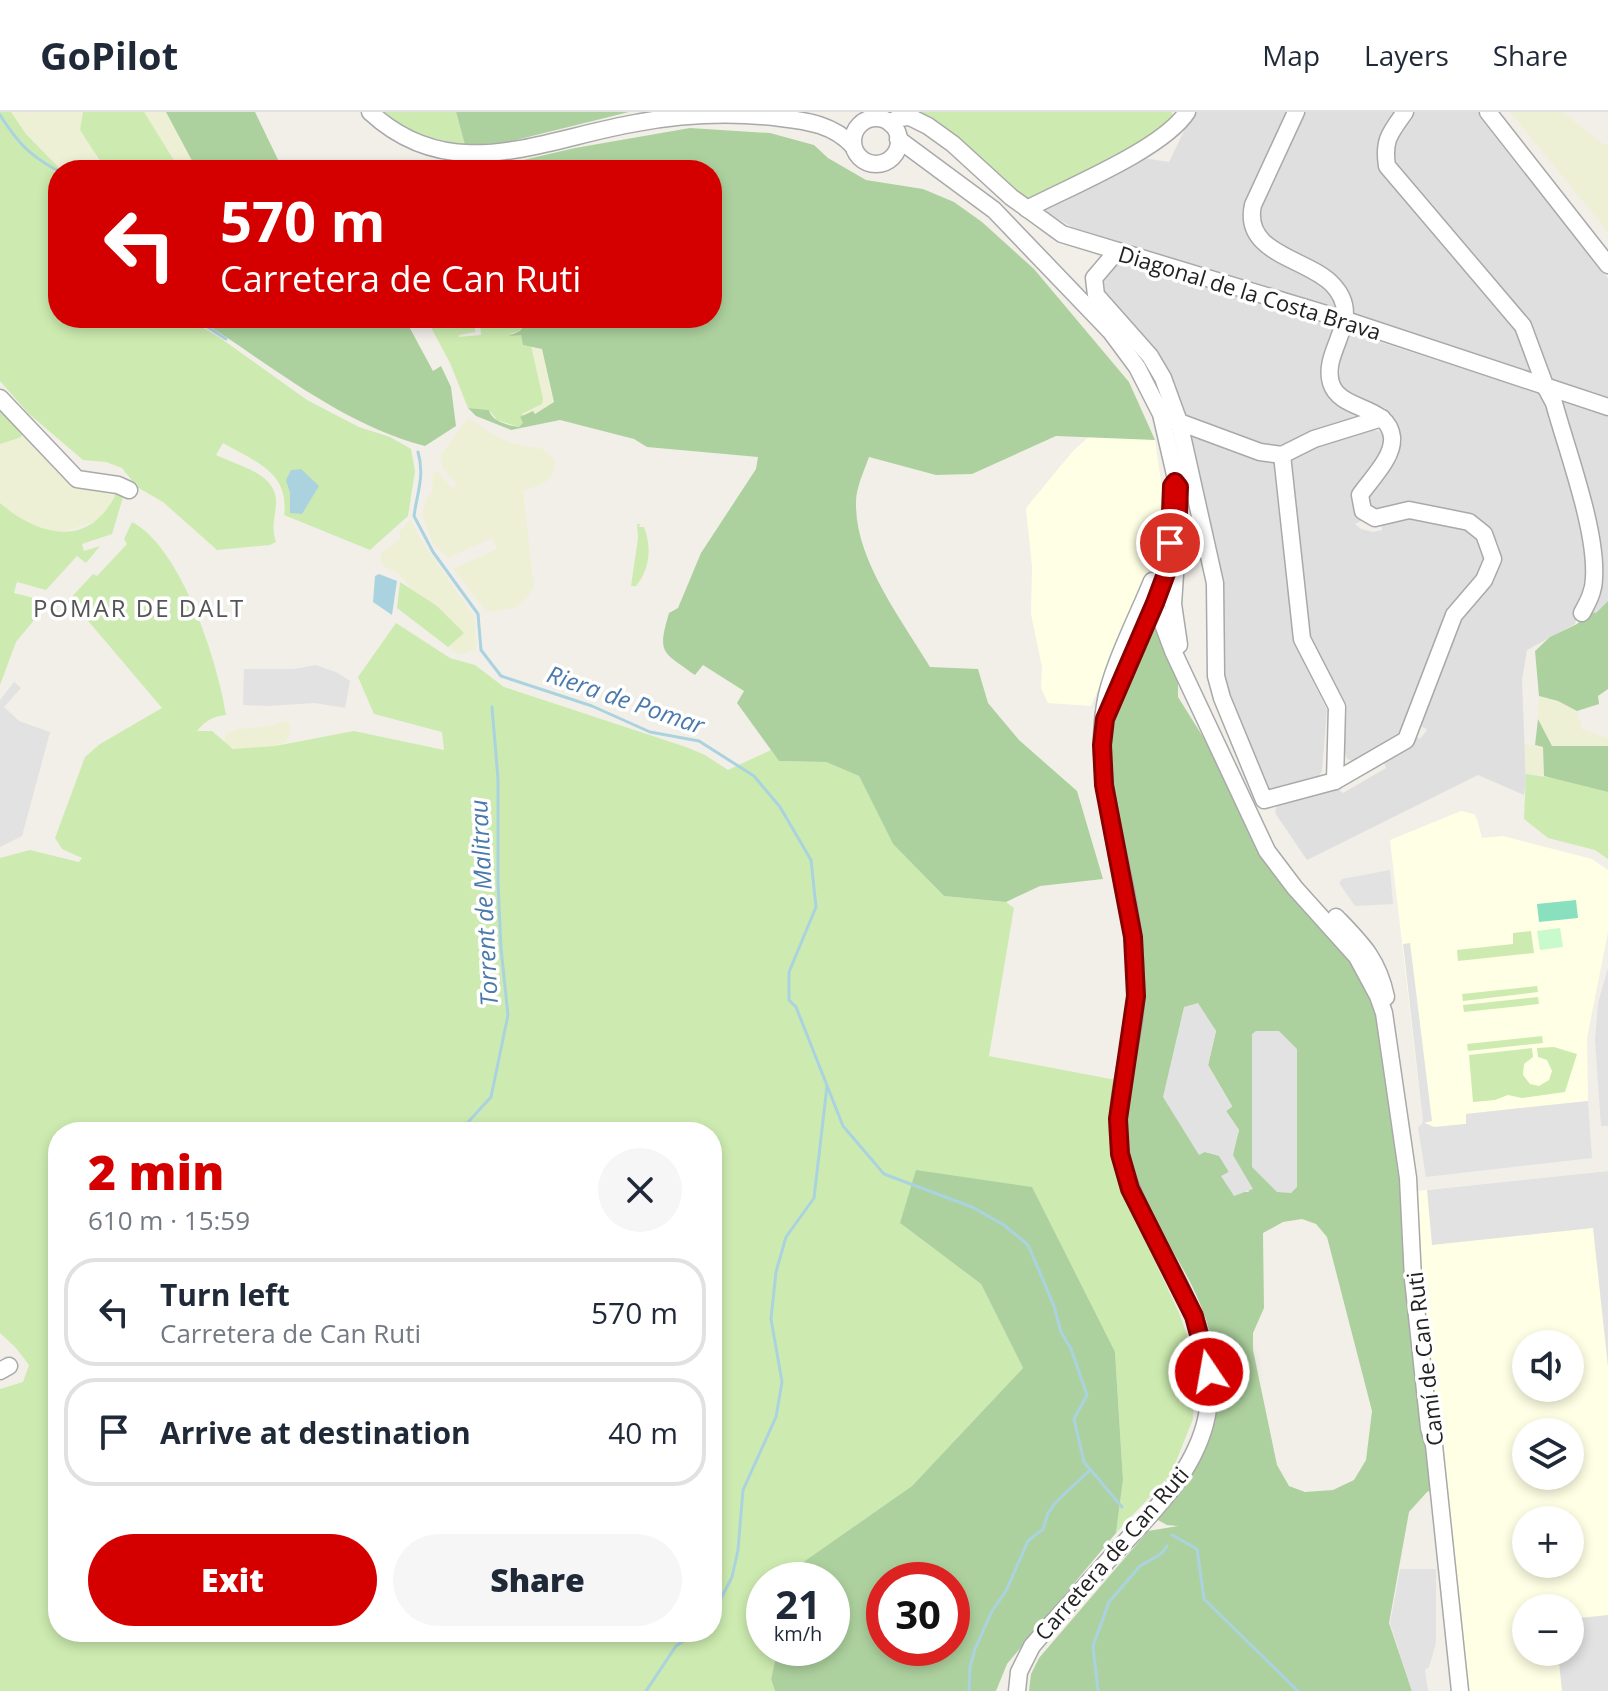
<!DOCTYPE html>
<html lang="en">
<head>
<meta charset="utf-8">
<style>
  :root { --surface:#fff; --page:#f6f6f7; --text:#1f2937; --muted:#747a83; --line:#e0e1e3; --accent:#d40000 }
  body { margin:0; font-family:"Open Sans",sans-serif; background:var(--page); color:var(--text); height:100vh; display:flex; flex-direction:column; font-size:30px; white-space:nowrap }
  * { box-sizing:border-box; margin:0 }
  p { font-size:26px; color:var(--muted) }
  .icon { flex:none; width:44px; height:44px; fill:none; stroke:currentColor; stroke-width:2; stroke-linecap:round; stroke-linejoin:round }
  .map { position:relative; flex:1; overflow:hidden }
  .side { position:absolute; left:48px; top:1010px; width:674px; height:520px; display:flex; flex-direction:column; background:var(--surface); border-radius:32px; box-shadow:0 4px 12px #0003 }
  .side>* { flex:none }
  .top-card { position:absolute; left:48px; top:48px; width:674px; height:168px; border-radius:32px; box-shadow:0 4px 12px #0003; background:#d40000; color:#fff; overflow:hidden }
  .fabs { position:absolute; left:1512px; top:1218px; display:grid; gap:16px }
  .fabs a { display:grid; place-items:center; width:72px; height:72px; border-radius:50%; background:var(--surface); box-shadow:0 4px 12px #0003; font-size:40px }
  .speed { position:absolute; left:746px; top:1450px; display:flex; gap:16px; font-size:40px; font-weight:700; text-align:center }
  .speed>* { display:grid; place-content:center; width:104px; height:104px; border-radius:50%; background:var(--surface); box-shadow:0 4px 12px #0003; line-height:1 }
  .speed small { font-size:20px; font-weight:400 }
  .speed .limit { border:12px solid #d22; background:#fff; color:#111 }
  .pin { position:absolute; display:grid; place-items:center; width:68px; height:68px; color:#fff; margin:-34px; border:4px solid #fff; border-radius:50%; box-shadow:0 2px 8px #0007 }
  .me { position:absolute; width:88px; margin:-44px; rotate:348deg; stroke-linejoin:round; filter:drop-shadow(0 0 6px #0008) }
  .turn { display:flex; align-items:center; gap:28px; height:168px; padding:0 40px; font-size:36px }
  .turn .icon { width:104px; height:104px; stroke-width:2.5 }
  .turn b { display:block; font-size:56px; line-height:68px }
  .round { display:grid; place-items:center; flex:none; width:84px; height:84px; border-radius:42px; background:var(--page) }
  .headline { display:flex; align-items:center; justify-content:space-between; height:136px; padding:0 40px }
  h1 { font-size:48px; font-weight:800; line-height:60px; color:var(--accent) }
  .cta { display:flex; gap:16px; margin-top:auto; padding:16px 40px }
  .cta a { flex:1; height:92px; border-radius:48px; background:var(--accent); color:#fff; font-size:32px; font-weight:800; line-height:92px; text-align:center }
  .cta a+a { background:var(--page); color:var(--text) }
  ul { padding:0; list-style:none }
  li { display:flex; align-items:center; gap:24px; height:108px; margin:0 16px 12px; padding:0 24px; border:4px solid var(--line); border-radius:32px }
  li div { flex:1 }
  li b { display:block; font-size:30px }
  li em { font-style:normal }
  header { display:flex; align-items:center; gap:48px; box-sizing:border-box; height:112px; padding:0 40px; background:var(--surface); border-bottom:2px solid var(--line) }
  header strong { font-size:38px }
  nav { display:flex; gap:44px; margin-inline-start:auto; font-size:28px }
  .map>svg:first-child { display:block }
</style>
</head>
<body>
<header>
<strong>GoPilot</strong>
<nav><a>Map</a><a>Layers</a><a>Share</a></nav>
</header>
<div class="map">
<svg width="1608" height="1579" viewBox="0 0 1608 1579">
  <rect width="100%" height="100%" fill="#f2efe9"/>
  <g fill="#e0dfdf">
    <path d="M1193,0H1291L1245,107L1326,173L1338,196L1335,199L1072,115L1039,96L1143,46L1169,50Z"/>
    <path d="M1304,0H1397L1381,27L1378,42L1380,52L1518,219L1534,259L1529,261L1352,204L1347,182L1340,169L1264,121L1260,112V93Z"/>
    <path d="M1413,0H1484L1503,31L1608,166V287L1551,269L1528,212L1397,56L1392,46L1394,28Z"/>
    <path d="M1120,150L1133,151L1335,214L1326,264L1366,302L1277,336L1263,335L1180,303L1102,183L1101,166L1113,152Z"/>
    <path d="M1349,220L1543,283L1547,288L1586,431L1587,468L1575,512L1527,538L1522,568L1526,671L1524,683L1478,663L1307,748L1275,701L1277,692L1337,676L1343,681L1386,656L1384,651L1409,637L1417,625L1420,627L1427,618L1420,613L1462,504L1491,472L1500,442L1498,431L1477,406L1422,394L1371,399L1367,391L1369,383L1399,340L1402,329L1392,303L1385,296L1354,285L1343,275L1339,267L1341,243Z"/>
    <path d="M1562,290L1608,305V489L1596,502L1591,500L1601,465Z"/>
    <path d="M1373,318L1379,319L1386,326L1387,332L1361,372L1363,408L1355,412L1361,417L1373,420L1382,418L1381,410L1406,405L1466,417L1480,427L1485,438V449L1404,620L1356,650L1347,647L1344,638L1347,593L1311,528L1291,345L1332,327Z"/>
    <path d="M1186,319L1273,349L1294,531L1327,598L1322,659L1318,666L1275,679L1263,675L1224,563L1221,526Z"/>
  </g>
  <g fill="#ffffe5" fill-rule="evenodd">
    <path d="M1094,320L1155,328L1162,376L1158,423L1155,442L1141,479L1091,594L1048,591L1041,576L1042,555L1031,502L1032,455L1026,396L1073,339Z"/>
    <path d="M1461,699L1474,702L1477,707L1482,726L1503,724L1592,747L1608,758V820L1587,926L1588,989L1466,1002L1467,1012L1434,1015L1423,1010L1390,728Z"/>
    <path d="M1608,1059V1579H1464L1416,1151V1079ZM1526,1232H1570V1276H1526ZM1526,1320H1570V1364H1526ZM1526,1408H1570V1452H1526ZM1526,1496H1570V1540H1526Z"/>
  </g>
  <g fill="#eef0d5">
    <path d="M11,0H83L97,46L106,58H61L26,22Z"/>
    <path d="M144,0H166L169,3L197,58H180Z"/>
    <path d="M1510,0H1563L1603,32H1608V120Z"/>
    <path d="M540,234L544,239L554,290L547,297L524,304L521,303L538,295L543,287L532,236Z"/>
    <path d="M468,306L496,324L512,331L543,337L556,348L553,362L545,371L523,379L534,474L528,485L514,496L487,500L453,457L497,437L492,426L448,446L433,431L422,403L427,385L432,381L433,361L438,359L451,375L456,376V371L443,357L440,344Z"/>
    <path d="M25,321L68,365L111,376L115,384L107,401L95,409L56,422L25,411L0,391V332L19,326Z"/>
    <path d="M411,407L419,425L475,506L476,537L469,540L458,542L448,535L464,521L437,494L414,480L398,461L385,455L380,449L381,441L400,427L399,420Z"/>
    <path d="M1539,584L1558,589L1577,599L1582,617L1608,626V634H1552L1538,607Z"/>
    <path d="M284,609L290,612V622L285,631L275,634L240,638L226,633L224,627L226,621L239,617L267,614Z"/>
    <path d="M1525,632L1543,635L1544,664L1526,662Z"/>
  </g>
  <g fill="#cdebb0" fill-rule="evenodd">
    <path d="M0,0H11L26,22L61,58H58V206H186L219,225L307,288L359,315L390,325L411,337L415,359L408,404L370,438L284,403C290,360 254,349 223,331L216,343C239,354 278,362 276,392C275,407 271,415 276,430L270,433L217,438L163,390L137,375L122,356L106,350L83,348L28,301L0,269Z"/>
    <path d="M83,0H144L180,58H106L80,18Z"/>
    <path d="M381,0H456L465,33L418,23Z"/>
    <path d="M913,0H1172L1173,8L1143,30L1028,88L945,17Z"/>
    <path d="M426,206H475V220L459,223V225L481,223L480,206H525L526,210L519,219L510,222L521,223L525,234L531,233L543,287L542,292L522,302L524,304L520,306L524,311L519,315L497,308L489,298L468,296L450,251Z"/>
    <path d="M0,289L25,321L19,326L0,332Z"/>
    <path d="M111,376L124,382L112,422L82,432L84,439L100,434L86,451L77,444L46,478L17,470L14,481L49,490L16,530L0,573V391C38,424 88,437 115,384Z"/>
    <path d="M132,410C181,435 218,550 226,603C212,605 206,608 197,619H212L233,637L275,634L354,619L444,638L442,620L374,602L358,565L396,511L450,546L475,553L504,575L686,635L705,643L728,658L771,638L779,649L826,650L859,664L893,732L944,784L1006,790L1014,796L989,944L1116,968L1111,1020L1116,1058L1128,1092L1180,1203L1196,1249L1193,1307L1171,1362L1116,1421L1123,1368L1115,1240L900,1111L981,1172L1023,1256L912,1374L796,1456L793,1468H764V1536H778L771,1567L775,1579H0V1277L23,1270L29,1253L16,1236L0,1221V746L30,738L79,750L82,746L62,737L55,726L85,645L100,632L162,596L89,510L66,491L93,462L97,464L127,432L124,427ZM58,1020H712V1520H58Z"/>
    <path d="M637,412H640L639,415H644C652,436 650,457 636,474H631L638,426Z"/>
    <path d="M400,470L437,494L464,521L448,535L397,496Z"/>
    <path d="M1526,662L1553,666L1608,680V747L1595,738L1548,726L1524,707Z"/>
    <path d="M1531,819L1534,841L1458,849L1457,838L1513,832V821Z"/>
    <path d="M1537,874L1538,880L1463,889L1462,882Z"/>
    <path d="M1538,885L1539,892L1464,900L1463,893Z"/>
    <path d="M1542,924L1543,931L1468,939L1467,932Z"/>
    <path d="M1554,935L1577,942L1565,980L1522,986L1508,983L1495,988L1473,990L1469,943L1532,936L1533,945L1524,952L1523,963L1530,972L1539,974L1549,968L1552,959L1547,948L1538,945L1537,936Z"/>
  </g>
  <g fill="#add19e" fill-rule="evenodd">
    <path d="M166,0H255L283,58H197Z"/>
    <path d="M456,0H629L504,31L465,33Z"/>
    <path d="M690,16L770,21L814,33L828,46L866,68L923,77L954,90L982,110L1034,157L1129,270L1155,328L1056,324L972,362L936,363L869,345C864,359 855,378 856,393C856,449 902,508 930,555L978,557L988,591L1019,628L1077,679L1103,767L1040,774L1006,790L944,784L893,732L859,664L826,650L779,649L737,591L744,579L703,553L695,563C662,539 657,542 669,501L678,496L701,441L756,357L758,345L647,335L634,327L560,308L511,318L476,304L468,296L489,298C492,310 508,313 519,315L523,311L520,305L533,299L535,302L554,290L542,237L523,233L521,223L509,224L520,219L526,210L525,206H712V58H475L474,56H488L575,36Z"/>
    <path d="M197,206H387L392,215L406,209L433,259L441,254L451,275L456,314L425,334C340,312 270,252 197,206Z"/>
    <path d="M1608,489V577L1598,584L1599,592L1577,599L1558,589L1539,584L1535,539L1550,525L1577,512L1591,500L1596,501Z"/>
    <path d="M1155,514L1178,568V585L1210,636L1238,694L1332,818L1377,893L1400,1063L1431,1378L1427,1380L1409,1400L1389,1511L1412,1579H1029L1031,1562L1039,1546L1148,1419L1178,1414L1167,1413L1156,1407C1223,1335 1235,1258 1190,1170C1169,1129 1140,1091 1130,1045C1121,1007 1132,970 1138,932C1142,908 1144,884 1144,860C1144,783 1108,709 1111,633C1112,596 1127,563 1143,530L1147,531ZM1197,891L1216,919L1208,953L1232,994L1226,999L1239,1018L1232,1042L1249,1080H1241L1222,1064L1229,1060L1219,1043L1205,1040ZM1302,1107L1316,1112L1327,1125L1372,1299L1366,1348L1354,1368L1333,1378L1305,1380L1289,1374L1277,1353L1253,1238V1221L1264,1196L1263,1121L1283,1110Z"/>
    <path d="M1538,607L1552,634H1608V680L1544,664L1543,635L1535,633Z"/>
    <path d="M916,1058L1032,1075L1115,1240L1123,1368L1116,1421L1007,1552L996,1579H775L771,1567L778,1536H832V1468H793L795,1456L912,1374L1023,1256L981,1172L900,1111ZM884,1468H952V1536H884Z"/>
  </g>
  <path fill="#c8facc" d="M1560,816L1563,835L1540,838L1537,819Z"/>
  <path fill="#88e0be" d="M1576,788L1578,806L1539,810L1537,792Z"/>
  <g fill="#e2e2e2">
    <path d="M316,553L338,561L350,569L345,596L315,591L268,594L243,593L244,557H294Z"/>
    <path d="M14,570L21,576L4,595L19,609L50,620L22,724L0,735V588Z"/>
    <path d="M1390,758L1393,792L1355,794L1339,771L1342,767Z"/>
    <path d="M1410,831L1432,1009L1424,1011L1434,1015L1466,1012V1002L1588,989L1592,1046L1426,1065L1418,1016L1423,1010L1403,832Z"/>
    <path d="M1608,856V1014H1601L1595,928L1598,891Z"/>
    <path d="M1198,891L1216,919L1208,953L1232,995L1226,999L1239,1018L1233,1043L1253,1077L1234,1084L1221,1064L1229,1060L1219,1044L1205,1040L1199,1043L1163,985L1184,895Z"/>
    <path d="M1256,919H1279L1297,937V1075L1291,1081L1277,1080L1252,1055V922Z"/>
    <path d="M1608,1059V1255L1593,1116L1432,1133L1427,1078Z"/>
    <path d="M1400,1457H1436V1531L1429,1555L1425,1558L1428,1579H1412L1390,1511Z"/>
    <path d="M1608,1503V1579H1562L1558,1540H1570V1507Z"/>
  </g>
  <g fill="#aad3df">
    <path d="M301,357L319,374L302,402L290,401V381L286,368L291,358Z"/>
    <path d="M379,462L397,469L392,503L373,490L375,464Z"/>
  </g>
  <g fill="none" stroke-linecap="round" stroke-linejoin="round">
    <g stroke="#aad3df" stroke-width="3">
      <path d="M0,3C18,31 29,43 58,59"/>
      <path d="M194,206L226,227"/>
      <path d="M418,340C425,364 417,381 414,404L433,440L478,502L481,538L501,564L592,594L650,620L699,629L754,664L780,695L811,748L816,795L789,860V888L796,895L843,1014L884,1062L972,1095L1004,1113L1028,1133L1054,1194L1061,1220L1071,1237L1087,1283L1074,1307L1084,1350L1122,1395"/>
      <path d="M459,1020L491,985L508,903L501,836L498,772V667L492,595"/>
      <path d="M1172,1423L1197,1437L1204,1487L1298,1579"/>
      <path d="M712,1504L732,1465L738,1438L743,1378L776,1305L782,1270L771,1207L776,1160L786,1125L814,1086L827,974"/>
      <path d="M646,1579L676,1534L698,1520"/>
      <path d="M969,1579L970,1555L975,1537L992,1499L1006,1479L1028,1429L1043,1417L1048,1401L1057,1389L1090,1358"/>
      <path d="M1098,1579L1093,1534L1109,1490L1140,1454L1161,1442L1167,1434"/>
    </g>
    <defs>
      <g id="minor">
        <path d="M370,0C452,76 542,27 636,11C684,2 733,0 781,6C808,9 834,13 853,34"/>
        <path d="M1405,0C1390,21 1383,28 1387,54L1523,214L1546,276L1554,291C1567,339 1597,418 1594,466C1594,479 1588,490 1582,501"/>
        <path d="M1488,0L1608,153"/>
        <circle cx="876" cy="29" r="23"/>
        <path d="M890,11L898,6L910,5L928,14L953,32L1011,85L1062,122L1346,208L1608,295"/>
        <path d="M898,27L994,98L1111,220L1137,255L1161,302L1179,380"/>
        <path d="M1027,97C1069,75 1163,37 1187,0"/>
        <path d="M1117,139L1094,166L1096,183L1150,244L1163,266L1179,310L1215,471L1216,564L1222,586L1264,688L1335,669L1406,628L1454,503L1484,468L1493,447L1484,422L1469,410L1409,398L1375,406L1363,399L1360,383C1371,367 1394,345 1392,325C1388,292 1340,300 1331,271C1321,237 1366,207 1332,172C1307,146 1242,142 1253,93L1296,0"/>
        <path d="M0,286L77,367L118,373L129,378"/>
        <path d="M1179,310L1260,340L1282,343"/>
        <path d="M1282,343L1302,527L1337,595L1335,669"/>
        <path d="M1282,343L1314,327L1382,306"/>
        <path d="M1175,370L1172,374L1170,431L1155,491L1173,539L1267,739L1295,776L1357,845L1378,884L1384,901L1408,1066L1413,1167L1429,1316L1434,1333L1460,1579"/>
        <path d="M1177,433L1173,492L1179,533"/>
        <path d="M1336,805C1362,832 1378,847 1386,885"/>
        <path d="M0,1259L9,1254"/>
        <path d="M1017,1579L1019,1560L1032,1534C1058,1504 1085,1474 1112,1444C1148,1405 1191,1365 1205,1312C1230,1216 1144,1135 1122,1047C1108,991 1136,935 1136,880C1136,862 1135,843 1133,825C1125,748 1092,672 1105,593C1110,558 1138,504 1152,469"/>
      </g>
    </defs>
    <use href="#minor" stroke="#a9a9a9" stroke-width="19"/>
    <use href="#minor" stroke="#fff" stroke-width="16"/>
  </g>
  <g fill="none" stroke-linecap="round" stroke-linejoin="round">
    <defs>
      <path id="route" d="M1170,431L1172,374L1175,370L1179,375L1177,432L1155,491L1105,607L1102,633L1104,673L1133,825L1136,884L1118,1007L1120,1042L1130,1077L1194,1204L1209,1260"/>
    </defs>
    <use href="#route" stroke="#8a0000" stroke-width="20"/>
    <use href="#route" stroke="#d40000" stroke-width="14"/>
  </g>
  <g text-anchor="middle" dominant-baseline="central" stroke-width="7" stroke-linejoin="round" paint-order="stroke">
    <g font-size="22" fill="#222" stroke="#fff">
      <text transform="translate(1250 180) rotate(17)">Diagonal de la Costa Brava</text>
      <text transform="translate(1424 1247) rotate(-97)">Camí de Can Ruti</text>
      <text transform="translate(1111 1441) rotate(-49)">Carretera de Can Ruti</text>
    </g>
    <g font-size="24" letter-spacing="2" fill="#555" stroke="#fff">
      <text x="139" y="495">POMAR DE DALT</text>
    </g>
    <g font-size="24" font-style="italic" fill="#4a7aab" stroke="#fff">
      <text transform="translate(626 587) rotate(19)">Riera de Pomar</text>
      <text transform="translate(483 791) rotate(-93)">Torrent de Malitrau</text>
    </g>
  </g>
</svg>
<div class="fabs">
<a><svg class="icon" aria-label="sound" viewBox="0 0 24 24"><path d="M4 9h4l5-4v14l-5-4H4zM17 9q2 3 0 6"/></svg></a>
<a><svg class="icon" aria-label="layers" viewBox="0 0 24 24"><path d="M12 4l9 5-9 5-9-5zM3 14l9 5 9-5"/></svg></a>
<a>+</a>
<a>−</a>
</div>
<div class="speed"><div>21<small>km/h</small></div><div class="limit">30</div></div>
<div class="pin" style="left:1170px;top:431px;background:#d93025"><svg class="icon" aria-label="arrive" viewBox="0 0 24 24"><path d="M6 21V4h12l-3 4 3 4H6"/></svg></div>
<svg class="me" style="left:1209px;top:1260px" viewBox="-20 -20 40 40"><circle r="17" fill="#d40000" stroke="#fff" stroke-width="3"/><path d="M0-11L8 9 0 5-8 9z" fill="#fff"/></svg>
<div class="top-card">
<div class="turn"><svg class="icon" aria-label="left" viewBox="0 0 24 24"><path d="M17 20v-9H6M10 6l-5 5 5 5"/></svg><div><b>570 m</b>Carretera de Can Ruti</div></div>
</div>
<section class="side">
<div class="headline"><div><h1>2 min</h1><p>610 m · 15:59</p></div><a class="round"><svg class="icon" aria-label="close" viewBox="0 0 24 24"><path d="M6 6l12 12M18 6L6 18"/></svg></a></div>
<ul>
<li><svg class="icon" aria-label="left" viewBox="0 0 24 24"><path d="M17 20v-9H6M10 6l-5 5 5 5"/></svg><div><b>Turn left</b><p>Carretera de Can Ruti</p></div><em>570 m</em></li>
<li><svg class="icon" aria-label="arrive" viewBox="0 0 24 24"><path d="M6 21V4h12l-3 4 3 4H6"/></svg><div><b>Arrive at destination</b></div><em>40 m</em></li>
</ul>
<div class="cta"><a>Exit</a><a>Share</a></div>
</section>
</div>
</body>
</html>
